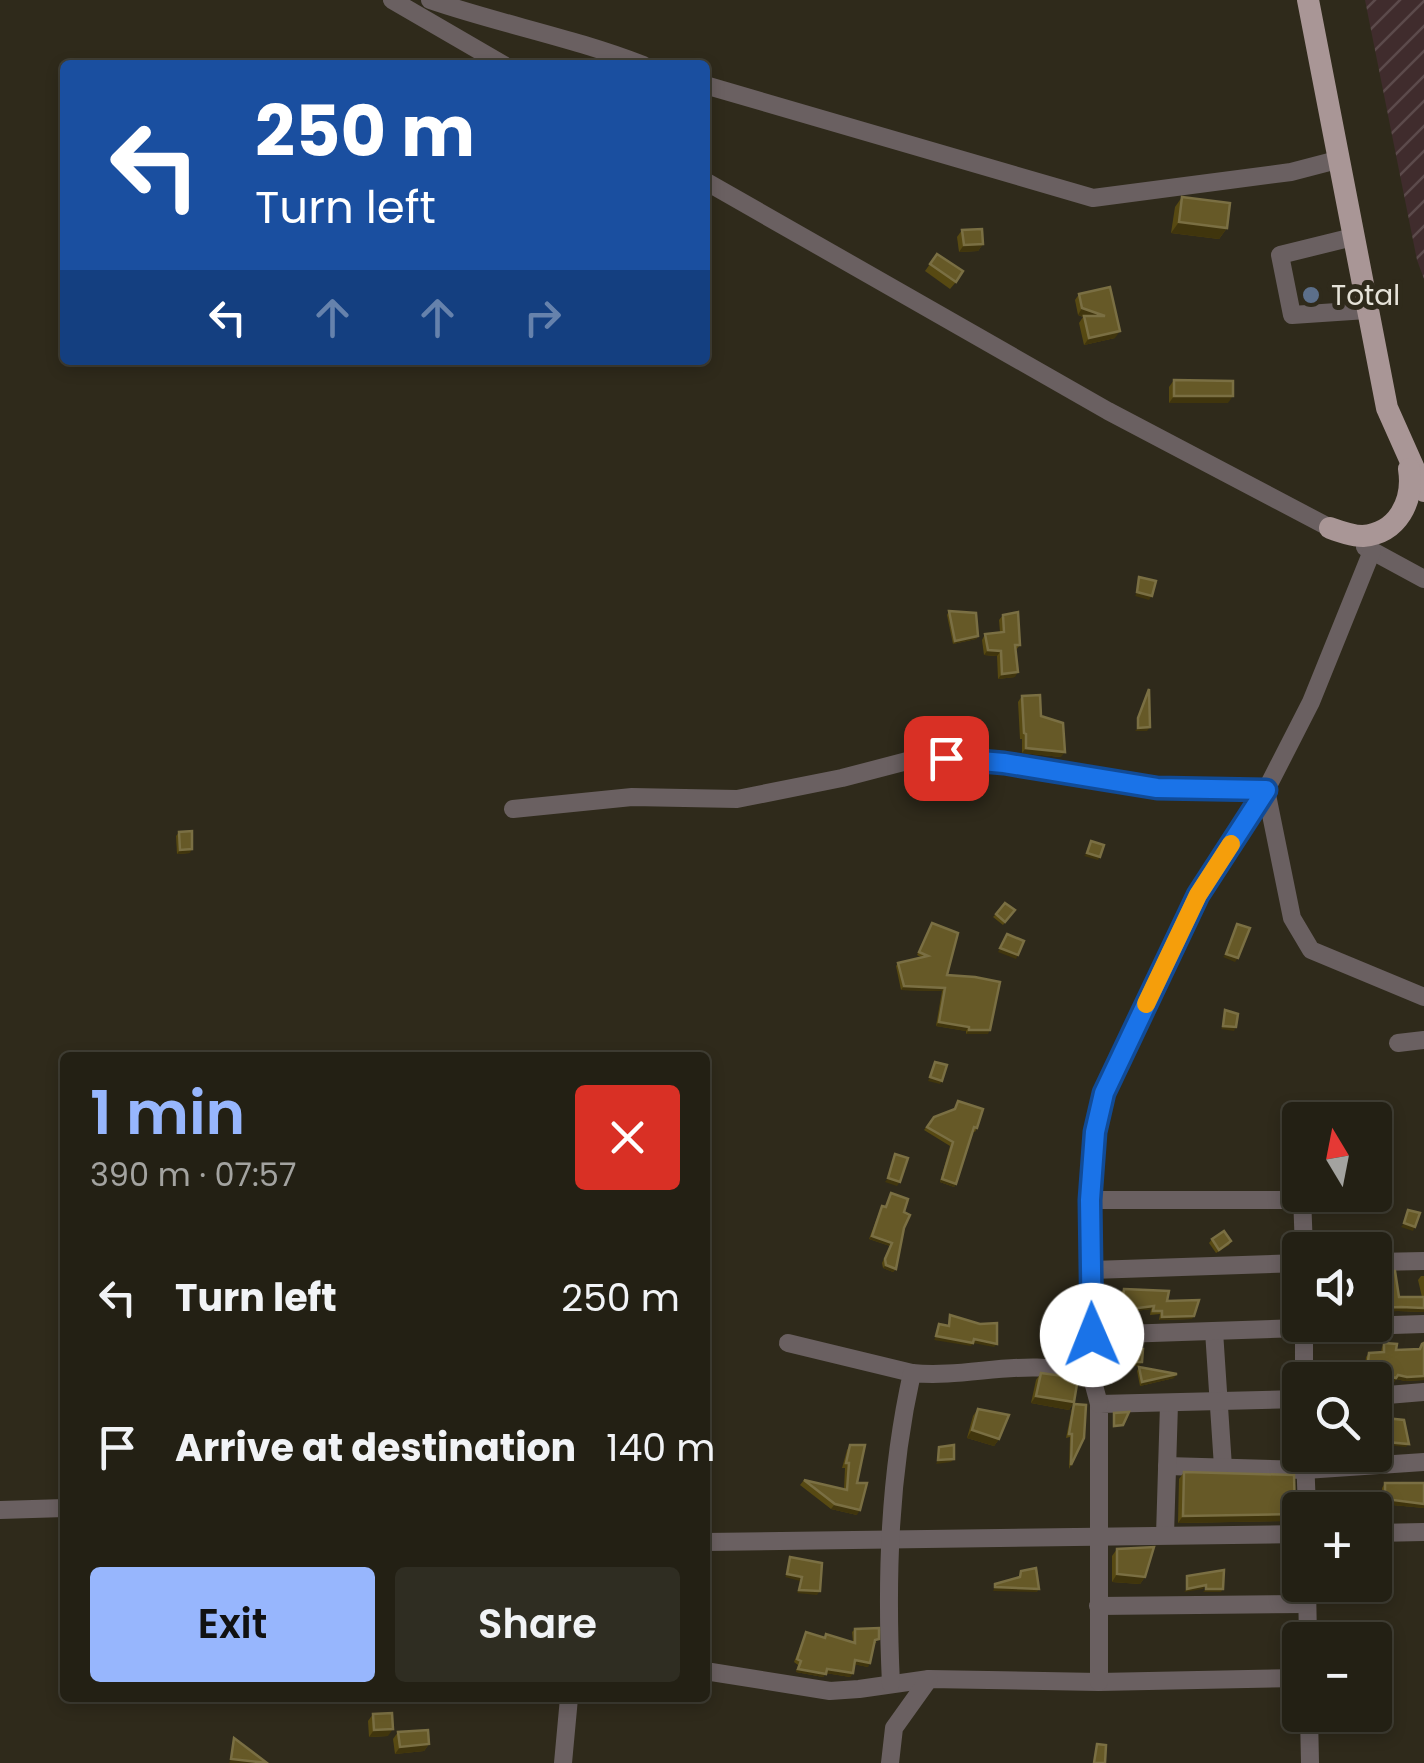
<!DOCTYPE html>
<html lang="en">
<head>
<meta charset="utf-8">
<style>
  :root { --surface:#232014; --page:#2f2d22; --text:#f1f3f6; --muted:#a3a3a0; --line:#403e34; --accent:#97b6fd }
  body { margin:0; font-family:Poppins,sans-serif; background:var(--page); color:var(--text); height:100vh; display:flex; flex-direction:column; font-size:38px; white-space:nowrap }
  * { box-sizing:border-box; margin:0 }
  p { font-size:32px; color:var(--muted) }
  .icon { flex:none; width:55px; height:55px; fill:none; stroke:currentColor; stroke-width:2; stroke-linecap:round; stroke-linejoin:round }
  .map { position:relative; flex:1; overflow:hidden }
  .sheet { position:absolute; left:60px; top:1052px; width:650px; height:650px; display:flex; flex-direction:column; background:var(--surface); border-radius:10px; box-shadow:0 5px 15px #0003,0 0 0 2px var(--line) }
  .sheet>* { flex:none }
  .hud { position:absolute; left:60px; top:60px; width:650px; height:305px; border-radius:10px; box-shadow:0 5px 15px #0003,0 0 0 2px var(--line); background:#1a4fa0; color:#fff; overflow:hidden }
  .needle { width:65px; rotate:350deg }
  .controls { position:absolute; left:1282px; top:1102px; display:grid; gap:20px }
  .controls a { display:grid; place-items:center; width:110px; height:110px; border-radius:10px; background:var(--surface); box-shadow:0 5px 15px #0003,0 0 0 2px var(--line); font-size:50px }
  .pin { position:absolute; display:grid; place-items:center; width:85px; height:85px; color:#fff; margin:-42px; border-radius:20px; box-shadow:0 5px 15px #0006 }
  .me { position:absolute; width:110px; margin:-55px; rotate:359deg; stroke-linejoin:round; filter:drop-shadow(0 0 8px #0008) }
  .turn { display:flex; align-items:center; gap:35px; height:210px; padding:0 30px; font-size:45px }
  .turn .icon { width:130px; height:130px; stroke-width:2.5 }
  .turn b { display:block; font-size:70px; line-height:85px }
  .lanes { display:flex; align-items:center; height:95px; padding:0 30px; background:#0003; justify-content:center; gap:50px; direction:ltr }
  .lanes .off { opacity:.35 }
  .round { display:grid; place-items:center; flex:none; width:105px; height:105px; border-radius:10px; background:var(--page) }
  .summary { display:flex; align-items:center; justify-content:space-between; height:170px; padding:0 30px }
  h1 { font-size:60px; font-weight:600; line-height:75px; color:var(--accent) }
  .button { display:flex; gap:20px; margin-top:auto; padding:20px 30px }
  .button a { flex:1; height:115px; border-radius:10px; background:var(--accent); color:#111; font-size:40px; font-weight:600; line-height:115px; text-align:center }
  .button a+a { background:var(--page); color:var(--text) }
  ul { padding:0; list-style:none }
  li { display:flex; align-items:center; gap:30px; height:150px; padding:0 30px }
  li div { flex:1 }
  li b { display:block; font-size:38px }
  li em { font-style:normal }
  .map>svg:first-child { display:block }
</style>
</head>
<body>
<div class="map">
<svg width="1424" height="1763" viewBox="0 0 1424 1763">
  <defs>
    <pattern id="industrial-furrows" width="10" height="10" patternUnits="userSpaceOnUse" patternTransform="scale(2.5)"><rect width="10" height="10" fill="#402c2d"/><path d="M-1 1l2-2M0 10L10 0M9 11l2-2" fill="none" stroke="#5c4a4b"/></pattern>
  </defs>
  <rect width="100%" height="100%" fill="#2f2a1b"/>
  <path fill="url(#industrial-furrows)" d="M1365,0H1424V279L1417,260Z"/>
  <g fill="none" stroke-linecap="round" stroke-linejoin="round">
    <g stroke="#6a6061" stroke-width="18">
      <path d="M392,0L504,65"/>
      <path d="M430,0C500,24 574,38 643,65"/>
      <path d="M705,85L1093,198L1291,172L1337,160"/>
      <path d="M705,181L1108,411L1338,532"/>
      <path d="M1353,237L1280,255L1292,315L1367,310"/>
      <path d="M1365,547L1424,579"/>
      <path d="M513,809L632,797L737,799L842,778L911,760L947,758L1004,763L1157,788L1266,790L1292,918L1311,950L1424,997"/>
      <path d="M1398,1043L1424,1040"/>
      <path d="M1302,1195L1304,1250"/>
      <path d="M1091,1200H1302"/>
      <path d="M1375,1262L1424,1261"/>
      <path d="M1092,1270L1300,1263"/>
      <path d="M1304,1325V1380"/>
      <path d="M1214,1331L1223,1467"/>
      <path d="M1092,1335L1424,1324"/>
      <path d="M788,1343L912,1373"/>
      <path d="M1092,1378L1091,1200L1095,1132L1104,1093L1198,895L1266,790L1311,702L1372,551"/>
      <path d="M1375,1396L1424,1392"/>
      <path d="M1305,1455L1307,1510"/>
      <path d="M1167,1466L1305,1470L1424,1462"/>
      <path d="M0,1510L65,1508"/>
      <path d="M1375,1533L1424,1532"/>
      <path d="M1165,1535L1169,1404"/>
      <path d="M705,1542L1300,1534"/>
      <path d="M1307,1585L1308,1640"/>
      <path d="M1098,1606L1307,1604"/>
      <path d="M705,1671L830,1691L859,1689L929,1679L1099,1682L1300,1678"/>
      <path d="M1099,1682V1404L1300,1399"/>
      <path d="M891,1684C886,1579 889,1476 912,1373C973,1379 1032,1354 1092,1378L1099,1404"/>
      <path d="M1309,1715L1310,1763"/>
      <path d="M563,1763L569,1698"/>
      <path d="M890,1763L894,1728L929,1679"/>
    </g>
    <g stroke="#a99696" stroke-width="22">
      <path d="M1308,0L1387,408L1424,491"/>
      <path d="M1330,528C1341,532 1352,536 1363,536C1398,533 1414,501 1409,469"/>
    </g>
  </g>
  <g fill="#574912">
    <path d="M1182,197L1227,228L1219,239L1171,233L1175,207Z"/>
    <path d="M962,230L983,244L978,251L959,252L957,237Z"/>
    <path d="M937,254L956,282L950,289L925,271Z"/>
    <path d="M1079,294L1115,338L1084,345L1079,323L1083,317L1078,315L1075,300Z"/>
    <path d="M1174,380L1228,403H1169V387Z"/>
    <path d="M949,611L978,636L976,639L953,644L947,615Z"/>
    <path d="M1003,615L1020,645L1016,650L1015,677L998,679L997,656L984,655L982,640L985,634L1000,632L999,620Z"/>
    <path d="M1022,696L1041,716L1061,757L1022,753V739H1020L1018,702Z"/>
    <path d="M179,832L190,853L177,854L176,836Z"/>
    <path d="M1015,910L1003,925L993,917L996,914Z"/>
    <path d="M932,923L947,975L988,1034H966V1031L936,1026L942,991L901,990L896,966L898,963L921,957L917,955Z"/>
    <path d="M958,1101L977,1128L975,1132L973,1131L956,1184L954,1187L940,1182L950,1146L924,1130L934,1117L954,1109Z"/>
    <path d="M891,1193L904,1212V1228L896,1269L893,1272L883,1268L882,1263L890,1246L869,1239L880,1210L882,1206L885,1207Z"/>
    <path d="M1212,1239L1231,1241L1229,1245L1216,1253L1209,1243Z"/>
    <path d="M1375,1275L1399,1297H1422L1418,1280L1421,1276H1424V1312L1398,1311L1375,1312Z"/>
    <path d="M1124,1289L1167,1301L1192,1319L1159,1320L1160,1314L1150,1315L1151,1309L1120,1313L1121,1292Z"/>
    <path d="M1384,1343L1396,1350L1418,1349L1422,1344L1424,1343V1380L1405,1381L1396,1379L1394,1382L1380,1379L1363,1380L1366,1357L1369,1353L1381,1352L1382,1347Z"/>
    <path d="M1139,1367L1174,1378L1140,1386L1137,1371Z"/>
    <path d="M1041,1373L1074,1402L1069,1410L1031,1403L1036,1380Z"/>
    <path d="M1074,1404L1071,1465L1069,1469L1070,1437L1066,1438L1072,1408Z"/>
    <path d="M978,1409L999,1439L994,1446L967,1438L973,1416Z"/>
    <path d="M850,1445L857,1483V1515L831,1509L800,1485L804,1480L844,1489L845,1468H842L847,1450Z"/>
    <path d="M1184,1472L1295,1514L1290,1521L1178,1523L1179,1479Z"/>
    <path d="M1385,1483H1424V1508L1382,1504V1488Z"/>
    <path d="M1117,1549L1145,1577L1140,1584L1112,1582V1556Z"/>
    <path d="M855,1629L877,1643H874L868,1667L854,1664L853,1673L850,1677L826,1673L823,1677L796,1672L798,1665L794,1662L806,1632L825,1638L853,1642L852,1632Z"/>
    <path d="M373,1714L388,1736L369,1737L368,1721Z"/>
    <path d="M398,1732L429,1744L424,1751L395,1754L393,1739Z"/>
  </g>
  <g fill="#40350d">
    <path d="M1179,222L1227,228L1219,239L1171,233Z"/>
    <path d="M983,244L978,251L959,252L964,245Z"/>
    <path d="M1082,308L1105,316L1100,322L1078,315Z"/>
    <path d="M1120,331L1115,338L1084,345L1089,338Z"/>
    <path d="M1174,396H1233L1228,403H1169Z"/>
    <path d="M1137,592L1152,596L1149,600L1135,596Z"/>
    <path d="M978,636L976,639L953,644L955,641Z"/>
    <path d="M988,650L1001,651L997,656L984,655Z"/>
    <path d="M1018,672L1015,677L998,679L1002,674Z"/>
    <path d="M1150,727L1147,731H1135L1138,728Z"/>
    <path d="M1026,748L1065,752L1061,757L1022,753Z"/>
    <path d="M192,849L190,853L177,854L180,850Z"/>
    <path d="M1087,853L1100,857L1098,860L1084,856Z"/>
    <path d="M1000,948L1018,955L1016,959L998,952Z"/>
    <path d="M1226,954L1238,958L1235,962L1223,957Z"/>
    <path d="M904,986L945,988L942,991L901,990Z"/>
    <path d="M939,1022L969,1027L966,1031L936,1026Z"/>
    <path d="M1223,1026L1236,1027L1234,1031L1221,1029Z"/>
    <path d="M969,1030H990L988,1034H966Z"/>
    <path d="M930,1077L942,1081L940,1084L928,1081Z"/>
    <path d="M888,1178L900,1182L897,1186L885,1182Z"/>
    <path d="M942,1179L956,1184L954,1187L940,1182Z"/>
    <path d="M1404,1223L1415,1227L1413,1231L1401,1227Z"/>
    <path d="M872,1236L892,1243L890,1246L869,1239Z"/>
    <path d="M886,1265L896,1269L893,1272L883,1268Z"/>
    <path d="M1154,1306L1151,1309L1120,1313L1122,1310Z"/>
    <path d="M1401,1307L1424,1308V1312L1398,1311L1375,1312V1308Z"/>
    <path d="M1194,1316L1192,1319L1159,1320L1162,1317Z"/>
    <path d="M936,1336L974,1339L997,1344L994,1347L973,1343L971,1346L934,1340Z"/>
    <path d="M1127,1362H1142L1139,1366H1124Z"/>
    <path d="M1177,1374L1174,1378L1140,1386L1142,1382Z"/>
    <path d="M1398,1375L1424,1376V1380L1405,1381L1396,1379L1394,1382L1380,1379L1363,1380L1366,1377Z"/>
    <path d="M1036,1396L1074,1402L1069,1410L1031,1403Z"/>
    <path d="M972,1430L999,1439L994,1446L967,1438Z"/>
    <path d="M1375,1441L1409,1444L1406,1447L1375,1444Z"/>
    <path d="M954,1459L951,1462L936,1464L938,1460Z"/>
    <path d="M1385,1499L1424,1504V1508L1382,1504Z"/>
    <path d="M835,1504L860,1510L857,1515L831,1509Z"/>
    <path d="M1295,1514L1290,1521L1178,1523L1183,1516Z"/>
    <path d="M787,1574L802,1577L800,1581L785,1577Z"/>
    <path d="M1117,1574L1145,1577L1140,1584L1112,1582Z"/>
    <path d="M1206,1585L1203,1589L1184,1592L1187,1589Z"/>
    <path d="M995,1587L1039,1589L1037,1592L993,1591Z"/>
    <path d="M1206,1589H1223L1221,1592H1203Z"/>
    <path d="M799,1590L820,1591L817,1595L797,1593Z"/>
    <path d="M855,1660L870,1663L868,1667L852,1664Z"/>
    <path d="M798,1669L826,1674L823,1677L796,1672Z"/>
    <path d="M827,1669L853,1673L850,1677L825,1673Z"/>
    <path d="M334,1698H357L355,1700H333Z"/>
    <path d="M1282,1704H1294L1292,1708H1280Z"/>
    <path d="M393,1729L388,1736L369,1737L374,1730Z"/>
    <path d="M429,1744L424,1751L395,1754L400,1747Z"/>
    <path d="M231,1759L261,1763H229Z"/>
  </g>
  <g fill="#665927" stroke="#7a6f43" stroke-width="2.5">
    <path d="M1182,197L1230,203L1227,228L1179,222Z"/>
    <path d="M982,229L983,244L964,245L962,230Z"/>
    <path d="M937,254L963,271L956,282L930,264Z"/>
    <path d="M1110,287L1120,331L1089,338L1084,316H1105L1082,308L1079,294Z"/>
    <path d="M1174,380L1233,381V396H1174Z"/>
    <path d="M1139,577L1156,581L1152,596L1137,592Z"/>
    <path d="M949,611L976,613L978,636L955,641Z"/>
    <path d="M1018,612L1020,645H1015L1018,672L1002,674L1001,651L988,650L985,634L1004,632L1003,615Z"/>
    <path d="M1149,689L1150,727L1138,728V718Z"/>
    <path d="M1040,695L1041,716L1063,723L1065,752L1026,748V734L1024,733L1022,696Z"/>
    <path d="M192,831V849L180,850L179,832Z"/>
    <path d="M1091,841L1104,845L1100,857L1087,853Z"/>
    <path d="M1005,903L1015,910L1005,922L996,914Z"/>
    <path d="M932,923L958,933L947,975L975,977L1000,982L990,1030H969V1027L939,1022L945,988L904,986L898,963L928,956L919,952Z"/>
    <path d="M1237,924L1250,928L1238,958L1226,954Z"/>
    <path d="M1007,934L1024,941L1018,955L1000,948Z"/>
    <path d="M1225,1010L1238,1014L1236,1027L1223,1026Z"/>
    <path d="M935,1062L947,1065L942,1081L930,1077Z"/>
    <path d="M958,1101L983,1109L977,1128L974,1127L956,1184L942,1179L953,1142L927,1127L934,1117L955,1109Z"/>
    <path d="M895,1154L908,1158L900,1182L888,1178Z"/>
    <path d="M891,1193L908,1199L904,1212L910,1215L904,1228L896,1269L886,1265L885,1259L892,1243L872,1236L882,1206L886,1207Z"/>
    <path d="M1408,1210L1420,1213L1415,1227L1404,1223Z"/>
    <path d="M1224,1231L1231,1241L1219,1250L1212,1239Z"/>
    <path d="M1395,1271L1399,1297H1424V1308L1401,1307L1375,1308V1275Z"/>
    <path d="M1124,1289L1169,1291L1167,1301L1199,1300L1194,1316L1162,1317V1311H1153L1154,1306L1122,1310Z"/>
    <path d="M950,1315L980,1324L997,1323V1344L974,1339L973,1343L936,1336L939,1324L949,1326Z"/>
    <path d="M1384,1343L1397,1344L1396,1350L1420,1349L1422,1344L1424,1343V1376L1407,1377L1398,1375L1396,1378L1383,1375L1366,1377L1369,1353L1384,1352Z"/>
    <path d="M1143,1349L1142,1362H1127L1128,1350Z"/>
    <path d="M1139,1367L1177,1374L1142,1382Z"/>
    <path d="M1041,1373L1078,1378L1074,1402L1036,1396Z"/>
    <path d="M1074,1404L1086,1405L1084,1438L1071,1465L1072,1434H1069Z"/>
    <path d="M978,1409L1009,1415L999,1439L972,1430Z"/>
    <path d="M1129,1412L1123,1425L1114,1426V1413Z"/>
    <path d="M1375,1417L1404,1420L1409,1444L1375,1441Z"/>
    <path d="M850,1445H865L857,1483H867L860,1510L835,1504L804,1480L847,1490L849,1463H846Z"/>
    <path d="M954,1445V1459L938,1460L939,1447Z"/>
    <path d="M1184,1472L1294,1475L1295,1514L1183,1516Z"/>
    <path d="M1385,1483H1424V1504L1385,1499Z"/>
    <path d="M1154,1547L1145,1577L1117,1574V1549Z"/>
    <path d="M790,1557L822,1563L820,1591L799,1590L802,1577L787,1574Z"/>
    <path d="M1036,1568L1039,1589L995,1587V1584L1020,1577L1021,1571Z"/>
    <path d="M1224,1570L1223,1589H1206V1585L1187,1589V1576Z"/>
    <path d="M879,1628V1639L875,1640L870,1663L855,1660L853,1673L827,1669L826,1674L798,1669L801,1661L797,1659L806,1632L825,1638L826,1634L855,1643V1629Z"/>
    <path d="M1283,1691L1296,1693L1294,1704H1282Z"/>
    <path d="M392,1713L393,1729L374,1730L373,1714Z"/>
    <path d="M428,1730L429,1744L400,1747L398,1732Z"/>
    <path d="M234,1738L267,1763L231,1759Z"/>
    <path d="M1097,1744L1106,1745L1105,1763H1094Z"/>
  </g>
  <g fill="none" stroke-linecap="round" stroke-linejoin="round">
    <defs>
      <path id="route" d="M946,758L1004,763L1157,788L1266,790L1198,895L1104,1093L1095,1132L1090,1200L1092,1335"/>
    </defs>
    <use href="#route" stroke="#114b97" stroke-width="25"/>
    <use href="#route" stroke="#1a73e8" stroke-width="18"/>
    <path stroke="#f59e0b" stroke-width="18" d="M1146,1004L1198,895L1231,844"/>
  </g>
  <circle fill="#5c6f8a" stroke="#2f2a1b" stroke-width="4" cx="1311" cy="295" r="10"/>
  <g text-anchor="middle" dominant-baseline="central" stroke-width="10" stroke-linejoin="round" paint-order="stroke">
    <g font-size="28" fill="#e6e3d9" stroke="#2f2a1b" text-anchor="start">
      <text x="1331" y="295">Total</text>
    </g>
  </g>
</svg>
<div class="controls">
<a><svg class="needle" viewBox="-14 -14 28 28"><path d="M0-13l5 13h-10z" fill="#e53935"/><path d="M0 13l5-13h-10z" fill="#a3a3a0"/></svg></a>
<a><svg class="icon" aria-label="sound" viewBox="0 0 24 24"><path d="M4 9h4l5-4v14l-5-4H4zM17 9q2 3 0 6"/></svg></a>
<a><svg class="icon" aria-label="search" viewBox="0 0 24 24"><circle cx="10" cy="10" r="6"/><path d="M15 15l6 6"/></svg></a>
<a>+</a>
<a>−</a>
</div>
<div class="pin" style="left:946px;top:758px;background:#d93025"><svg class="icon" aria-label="arrive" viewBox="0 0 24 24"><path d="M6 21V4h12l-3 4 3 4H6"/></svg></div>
<svg class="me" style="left:1092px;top:1335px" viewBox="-20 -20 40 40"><circle r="19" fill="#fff"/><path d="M0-13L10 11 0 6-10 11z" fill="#1a73e8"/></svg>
<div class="hud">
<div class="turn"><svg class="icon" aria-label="left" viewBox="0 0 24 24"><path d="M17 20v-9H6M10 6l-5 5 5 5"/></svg><div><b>250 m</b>Turn left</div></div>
<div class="lanes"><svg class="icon" aria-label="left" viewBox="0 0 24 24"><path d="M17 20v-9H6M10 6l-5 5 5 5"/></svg><svg class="icon off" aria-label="ahead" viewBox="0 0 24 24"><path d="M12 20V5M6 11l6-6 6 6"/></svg><svg class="icon off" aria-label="ahead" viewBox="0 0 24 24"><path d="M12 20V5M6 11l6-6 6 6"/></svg><svg class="icon off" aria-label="right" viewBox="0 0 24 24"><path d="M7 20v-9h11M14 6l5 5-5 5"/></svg></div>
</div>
<section class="sheet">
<div class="summary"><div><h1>1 min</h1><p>390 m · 07:57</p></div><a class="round" style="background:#d93025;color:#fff"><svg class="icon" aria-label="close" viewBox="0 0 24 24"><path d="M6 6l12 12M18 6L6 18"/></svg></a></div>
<ul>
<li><svg class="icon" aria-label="left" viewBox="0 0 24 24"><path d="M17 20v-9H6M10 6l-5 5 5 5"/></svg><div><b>Turn left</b></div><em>250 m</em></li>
<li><svg class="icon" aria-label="arrive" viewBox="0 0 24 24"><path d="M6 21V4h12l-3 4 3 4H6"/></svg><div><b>Arrive at destination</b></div><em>140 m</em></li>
</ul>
<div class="button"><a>Exit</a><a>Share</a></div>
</section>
</div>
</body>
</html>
